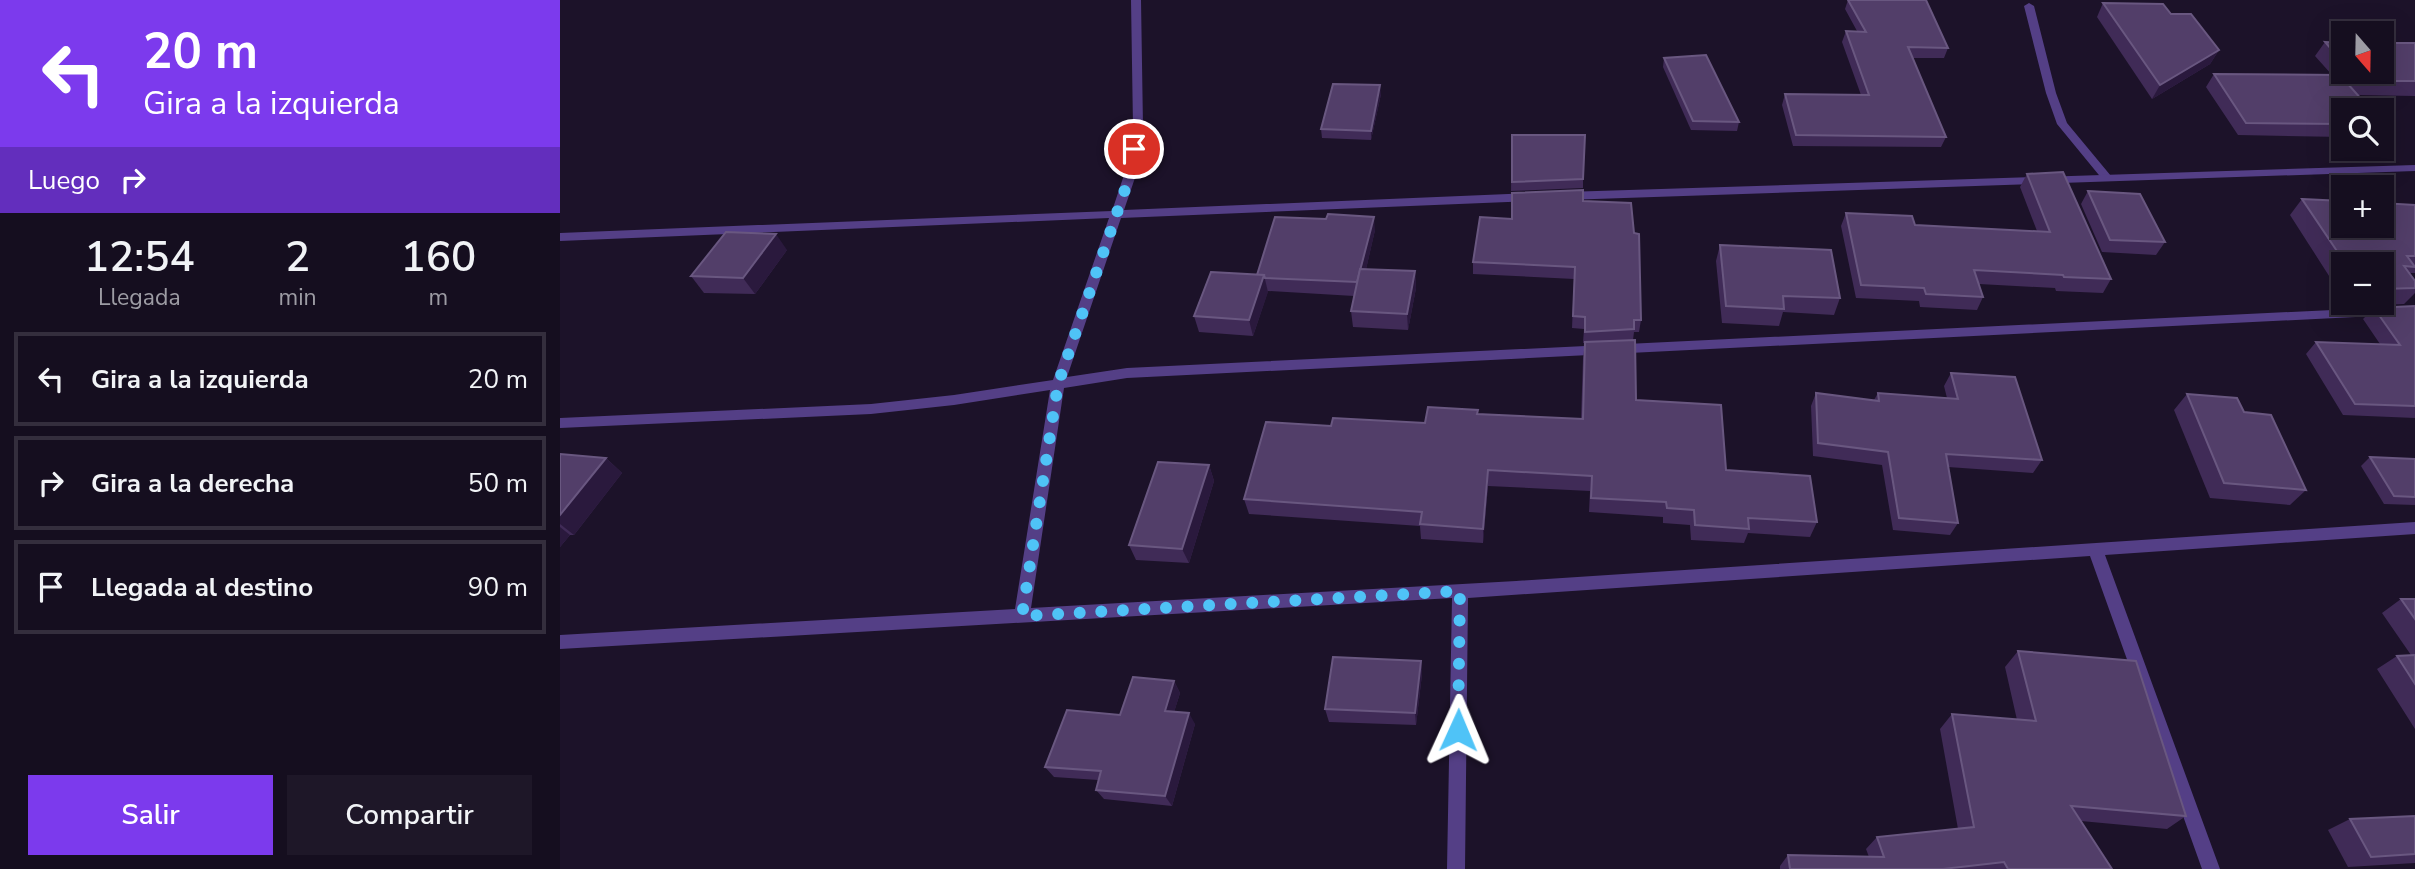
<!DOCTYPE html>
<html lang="es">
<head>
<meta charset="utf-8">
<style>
  :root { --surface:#150e1f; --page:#1e1728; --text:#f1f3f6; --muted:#9d9ca4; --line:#342e3d; --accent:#7c3aed }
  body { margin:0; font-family:"Nunito Sans",sans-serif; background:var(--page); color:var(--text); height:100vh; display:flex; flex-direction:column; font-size:26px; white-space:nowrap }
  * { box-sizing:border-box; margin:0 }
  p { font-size:23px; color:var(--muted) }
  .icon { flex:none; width:38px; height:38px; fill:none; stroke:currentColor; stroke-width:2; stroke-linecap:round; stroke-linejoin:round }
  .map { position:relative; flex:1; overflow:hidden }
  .details { display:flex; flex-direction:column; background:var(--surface); width:560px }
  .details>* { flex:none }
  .top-card { background:#7c3aed; color:#fff; overflow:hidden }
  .needle { width:46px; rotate:160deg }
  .buttons { position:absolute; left:1771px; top:21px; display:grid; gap:14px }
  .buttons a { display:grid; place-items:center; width:63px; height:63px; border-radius:0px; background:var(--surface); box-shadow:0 7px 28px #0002,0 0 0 2px var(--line); font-size:35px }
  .pin { position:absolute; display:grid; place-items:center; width:60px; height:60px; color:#fff; margin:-30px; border:4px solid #fff; border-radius:50%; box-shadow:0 2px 7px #0007 }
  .me { position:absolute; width:77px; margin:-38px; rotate:1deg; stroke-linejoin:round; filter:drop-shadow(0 0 5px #0008) }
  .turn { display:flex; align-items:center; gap:24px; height:147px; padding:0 28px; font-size:32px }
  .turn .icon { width:91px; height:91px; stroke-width:2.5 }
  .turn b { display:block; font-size:49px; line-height:60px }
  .then { display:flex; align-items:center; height:66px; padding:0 28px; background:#0003; gap:14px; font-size:26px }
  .eta { display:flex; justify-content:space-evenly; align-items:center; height:119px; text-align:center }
  .eta b { font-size:42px; font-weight:600; line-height:49px }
  .primary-button { display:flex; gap:14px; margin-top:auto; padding:14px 28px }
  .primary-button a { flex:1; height:80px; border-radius:0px; background:var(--accent); color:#fff; font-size:28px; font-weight:600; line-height:80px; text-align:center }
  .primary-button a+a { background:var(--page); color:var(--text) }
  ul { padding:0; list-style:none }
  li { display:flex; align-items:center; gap:21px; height:94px; margin:0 14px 10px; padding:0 14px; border:4px solid var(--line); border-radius:0px }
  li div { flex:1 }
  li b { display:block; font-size:26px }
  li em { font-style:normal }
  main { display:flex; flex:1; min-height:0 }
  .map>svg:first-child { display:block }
</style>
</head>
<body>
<main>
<section class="details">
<div class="top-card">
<div class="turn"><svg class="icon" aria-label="left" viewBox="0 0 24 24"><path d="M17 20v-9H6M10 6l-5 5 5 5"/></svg><div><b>20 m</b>Gira a la izquierda</div></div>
<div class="then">Luego<svg class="icon" aria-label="right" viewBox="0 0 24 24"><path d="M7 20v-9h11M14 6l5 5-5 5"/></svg></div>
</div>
<div class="eta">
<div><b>12:54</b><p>Llegada</p></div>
<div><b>2</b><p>min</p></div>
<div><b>160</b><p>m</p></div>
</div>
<ul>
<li><svg class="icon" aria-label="left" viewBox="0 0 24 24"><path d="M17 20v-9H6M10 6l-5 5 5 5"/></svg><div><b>Gira a la izquierda</b></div><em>20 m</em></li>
<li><svg class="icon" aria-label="right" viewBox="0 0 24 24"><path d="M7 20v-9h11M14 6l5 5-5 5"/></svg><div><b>Gira a la derecha</b></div><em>50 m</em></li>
<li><svg class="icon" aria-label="arrive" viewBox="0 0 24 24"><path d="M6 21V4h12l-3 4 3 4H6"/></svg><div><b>Llegada al destino</b></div><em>90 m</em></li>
</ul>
<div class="primary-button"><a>Salir</a><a>Compartir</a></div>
</section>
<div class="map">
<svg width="1855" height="869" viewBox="0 0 1855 869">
  <rect width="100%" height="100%" fill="#1c1229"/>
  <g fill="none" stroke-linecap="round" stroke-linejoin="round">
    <path fill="#543f86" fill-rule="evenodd" d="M1469,3L1474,6L1496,93L1507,123L1551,176V180H1543L1497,124L1486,93L1464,6Z"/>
    <g fill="#543f86" fill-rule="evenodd">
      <path d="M571,0H581L583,127L577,172L564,210L971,193L977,197L971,201L561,218L507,377L567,368L1855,306V314L567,378L504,388L471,608L956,581L1855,522V534L1545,555L1660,869H1642L1530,556L908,598L905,869H887L892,598L0,649V635L455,609L490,390L394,405L311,414L0,428V418L311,404L394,395L493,380L549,218L0,241V233L552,211L565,172L573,127Z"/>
      <path d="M1855,165V171L1005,200L999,196L1005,192Z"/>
    </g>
  </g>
  <g fill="#402b57">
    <path d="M1288,0H1366L1388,48L1384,58H1352L1386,137L1381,147L1233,146L1222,105L1225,94L1301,95L1282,42L1286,31H1297L1285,9Z"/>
    <path d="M1543,3L1611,14L1659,50L1650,64L1592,99L1537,17Z"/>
    <path d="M1765,42L1783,43V72H1822L1855,43V96L1797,95L1783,110V137L1678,135L1646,87L1654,74L1772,75L1755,56Z"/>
    <path d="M1104,58L1179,122L1177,131L1131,130L1103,67Z"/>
    <path d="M821,94L811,140L762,138L761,129Z"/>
    <path d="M952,135L1023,179V188L951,191Z"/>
    <path d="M1467,174L1551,279L1543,293L1496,291L1495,288L1419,284L1423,297L1417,310L1360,307L1359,301L1296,298L1281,226L1286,213L1355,225L1477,231L1460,187Z"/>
    <path d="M1528,191L1605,242L1596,255L1542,252L1521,204Z"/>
    <path d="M1742,199L1855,205V273H1849L1855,281V293L1844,304L1794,306L1792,303H1822V264H1783V290L1776,279H1771L1730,215Z"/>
    <path d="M1023,201L1081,320L1079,332H1074L1073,340L1076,400L1166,470L1257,522L1250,537L1188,533L1184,543L1131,540L1130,525L1103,523V517L1029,512L1030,491L928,486L923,543L861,539L860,526L689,514L684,499L771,426L865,423L918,414L1021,419L1023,358L1025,343H1023L1024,329L1012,328L1014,279L913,274V262L951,219Z"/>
    <path d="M815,230L806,269L855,271L856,288L848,330L793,327L791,311L794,296L708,291L693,336L639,332L634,316L697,275Z"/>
    <path d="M1160,245L1280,298L1274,315L1223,312L1219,326L1162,323L1156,261Z"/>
    <path d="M227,250L195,294L144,293L131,276Z"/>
    <path d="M1855,306V418L1783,415L1746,354L1756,342L1820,344L1803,319L1814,308Z"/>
    <path d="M1391,373L1482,460L1473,473L1388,467L1398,523L1390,535L1333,530L1322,465L1253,456L1251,406L1256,393L1314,400L1318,393L1387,398L1384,386Z"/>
    <path d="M1627,394L1684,412L1746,490L1730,505L1650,498L1614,410Z"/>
    <path d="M0,454L46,458L62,473L14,535H10L0,547Z"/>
    <path d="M1810,457L1855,459V505L1824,504L1801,466Z"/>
    <path d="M649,465L654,481L629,563L576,560L569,545Z"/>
    <path d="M1841,599H1855V729L1817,669L1837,656L1851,655L1822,613Z"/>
    <path d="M1458,651L1626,816L1607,829L1521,821L1552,869H1220V866L1228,855L1309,857L1306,849L1317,837L1398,829L1380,729L1392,714L1457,720L1445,667Z"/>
    <path d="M861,661L862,674L856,725L769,722L765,709Z"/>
    <path d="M614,681L620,693L614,712L635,724L612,806L544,799L536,790L538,780L494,777L485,767L560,715Z"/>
    <path d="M1855,816V863L1788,867L1768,830L1790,819Z"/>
  </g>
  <g fill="#2a193d">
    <path d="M1659,50L1650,64L1592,99L1600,85Z"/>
    <path d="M820,85L821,94L811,140V131Z"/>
    <path d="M814,217L815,230L800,296L798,282Z"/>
    <path d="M216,234L227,250L195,294L183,278Z"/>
    <path d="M855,271L856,288L848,330L847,314Z"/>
    <path d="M704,275L708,292L693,336L689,320Z"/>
    <path d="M46,458L62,473L14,535L0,524V515Z"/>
    <path d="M649,465L654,481L629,563L622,549Z"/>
    <path d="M928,470V486L923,543V529Z"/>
    <path d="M0,527L10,535L0,547Z"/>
    <path d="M861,661L862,674L856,725L855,713Z"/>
    <path d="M614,681L620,693L611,722L605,711Z"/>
    <path d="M629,713L635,724L612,806L605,796Z"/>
  </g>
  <g fill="#523e69" stroke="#695780" stroke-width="2">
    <path d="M1288,0H1366L1388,48L1348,47L1386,137L1236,135L1225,94L1309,95L1286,31L1306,32Z"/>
    <path d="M1543,3L1603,4L1611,14H1631L1659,50L1600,85Z"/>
    <path d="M1765,42L1783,43V63Z"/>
    <path d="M1822,43H1855V81H1800L1791,72H1822Z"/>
    <path d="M1146,55L1179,122L1133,121L1104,58Z"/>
    <path d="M1654,74L1780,75L1811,110H1783V124L1686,123Z"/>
    <path d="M773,84L820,85L811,131L761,129Z"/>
    <path d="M952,135H1025L1023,179L952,182Z"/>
    <path d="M1503,172L1551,279L1504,277L1503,275L1414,270L1423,297L1366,294L1364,288L1301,285L1286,213L1352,216L1355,225L1490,232L1467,174Z"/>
    <path d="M1023,190V201L1071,203L1074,233L1079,234L1081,320H1074V329L1025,332V317L1013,316L1015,267L913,262L920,217L952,219V193Z"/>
    <path d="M1528,191L1580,194L1605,242L1550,240Z"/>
    <path d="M1742,199L1783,201V226H1822V203L1855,205V256H1847L1855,267L1844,266L1855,281V288L1822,289V264H1791L1785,263Z"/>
    <path d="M768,214L814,217L797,282L705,278L704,275H697L715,217L766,219Z"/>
    <path d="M166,232L216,234L183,278L131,276Z"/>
    <path d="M1160,245L1271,250L1280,298L1223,296L1224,309L1166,306Z"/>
    <path d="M800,269L855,271L847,314L791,311Z"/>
    <path d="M651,272L704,275L689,320L634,316Z"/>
    <path d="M1855,306V406L1795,404L1756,342L1840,345L1814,308Z"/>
    <path d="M1075,340L1076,400L1161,405L1166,470L1250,476L1257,522L1188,518L1189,529L1135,525L1134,510L1107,508L1106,502L1031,498L1032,476L928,470L923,529L860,524L862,512L684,499L706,422L771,426L773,418L865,423L868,407L918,410L917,414L1023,419L1025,342Z"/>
    <path d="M1391,373L1455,377L1482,460L1386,454L1398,523L1339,518L1328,452L1258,443L1256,393L1319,401L1318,393L1398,399Z"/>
    <path d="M1627,394L1677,398L1684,412L1711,415L1746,490L1664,483Z"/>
    <path d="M0,454L46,458L0,515Z"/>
    <path d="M1810,457L1855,459V497L1834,496Z"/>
    <path d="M598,462L649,465L622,549L569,545Z"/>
    <path d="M1841,599H1855V619Z"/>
    <path d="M1458,651L1576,661L1626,816L1511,806L1552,869H1448L1444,862L1383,869H1230L1228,855L1324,857L1317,837L1414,827L1392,714L1476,721Z"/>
    <path d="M1855,655V684L1837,656Z"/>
    <path d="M773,657L861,661L855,713L765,709Z"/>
    <path d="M573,677L614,681L605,711L629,713L605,796L536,790L541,771L485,767L507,710L560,715Z"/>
    <path d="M1855,816V854L1811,857L1790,819Z"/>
  </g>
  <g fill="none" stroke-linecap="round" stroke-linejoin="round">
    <path stroke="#4fc3f7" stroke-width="12" stroke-dasharray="0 21.6" d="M574,149L571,172L498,384L462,616L900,591L898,730"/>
  </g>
</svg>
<div class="buttons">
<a><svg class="needle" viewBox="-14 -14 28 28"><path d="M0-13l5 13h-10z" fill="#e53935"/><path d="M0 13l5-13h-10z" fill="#9d9ca4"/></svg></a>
<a><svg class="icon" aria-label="search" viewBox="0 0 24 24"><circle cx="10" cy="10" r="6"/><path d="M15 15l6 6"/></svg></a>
<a>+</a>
<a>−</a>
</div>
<div class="pin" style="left:574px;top:149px;background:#d93025"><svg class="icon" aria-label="arrive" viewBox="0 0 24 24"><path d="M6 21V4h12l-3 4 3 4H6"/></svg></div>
<svg class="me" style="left:898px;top:730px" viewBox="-20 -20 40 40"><path d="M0-17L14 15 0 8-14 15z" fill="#4fc3f7" stroke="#fff" stroke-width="4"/></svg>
</div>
</main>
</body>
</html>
